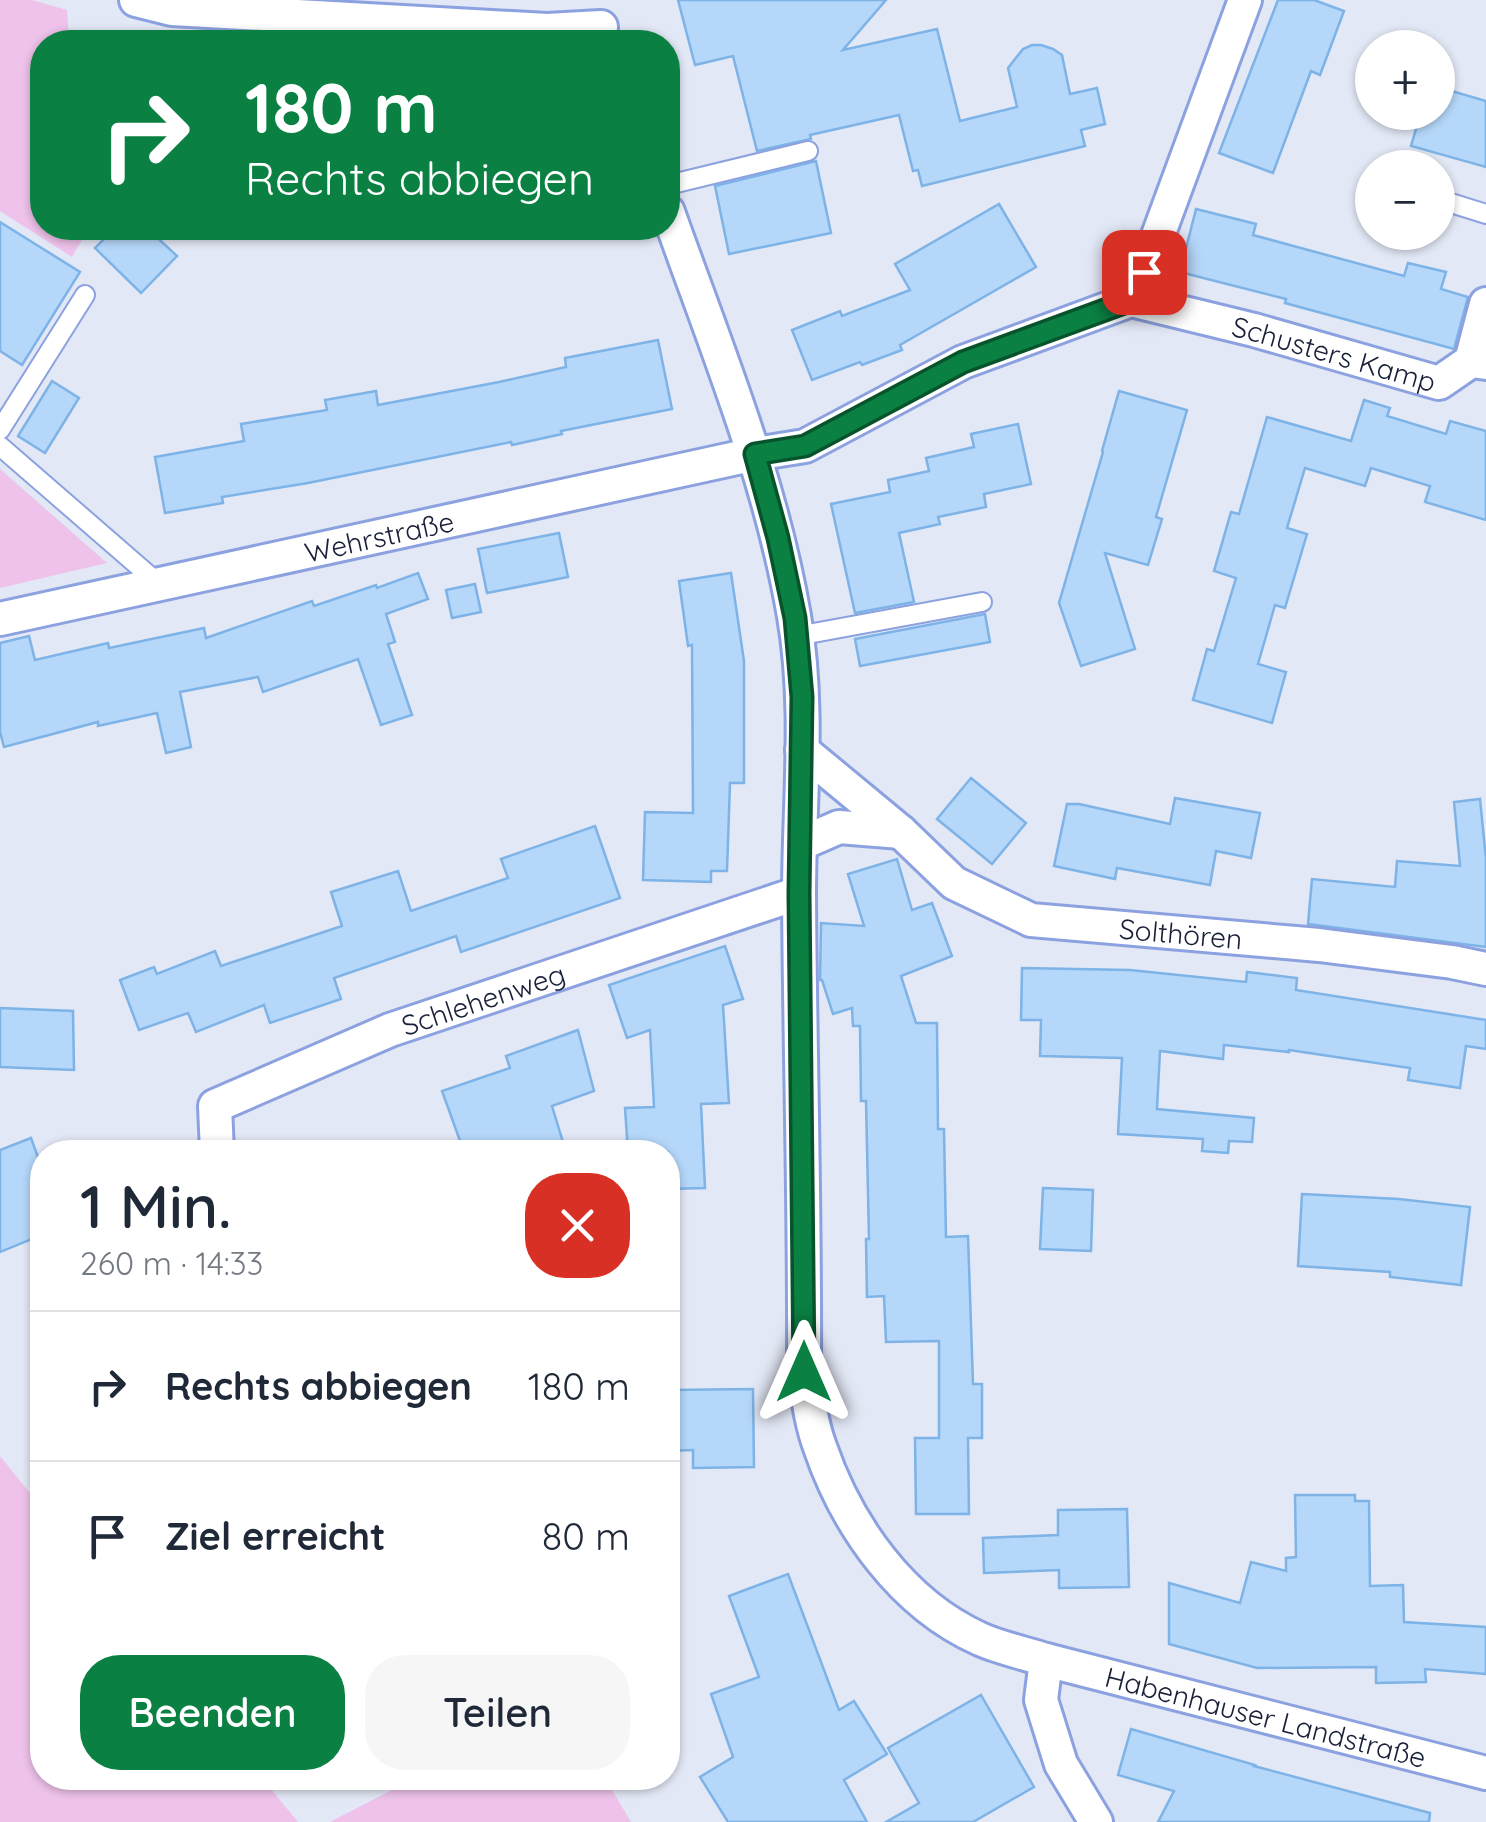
<!DOCTYPE html>
<html lang="de">
<head>
<meta charset="utf-8">
<style>
  :root { --surface:#fff; --page:#f6f6f7; --text:#1f2937; --muted:#747a83; --line:#e0e1e3; --accent:#0b8043 }
  body { margin:0; font-family:Quicksand,sans-serif; background:var(--page); color:var(--text); height:100vh; display:flex; flex-direction:column; font-size:38px; white-space:nowrap }
  * { box-sizing:border-box; margin:0 }
  p { font-size:32px; color:var(--muted) }
  .icon { flex:none; width:55px; height:55px; fill:none; stroke:currentColor; stroke-width:2; stroke-linecap:round; stroke-linejoin:round }
  .map { position:relative; flex:1; overflow:hidden }
  .panel { position:absolute; left:30px; top:1140px; width:650px; height:650px; display:flex; flex-direction:column; background:var(--surface); border-radius:40px; box-shadow:0 2px 8px #0004 }
  .panel>* { flex:none }
  .guide { position:absolute; left:30px; top:30px; width:650px; height:210px; border-radius:40px; box-shadow:0 2px 8px #0004; background:#0b8043; color:#fff; overflow:hidden }
  .buttons { position:absolute; left:1355px; top:30px; display:grid; gap:20px }
  .buttons a { display:grid; place-items:center; width:100px; height:100px; border-radius:50%; background:var(--surface); box-shadow:0 2px 8px #0004; font-size:50px }
  .pin { position:absolute; display:grid; place-items:center; width:85px; height:85px; color:#fff; margin:-42px; border-radius:20px; box-shadow:0 5px 15px #0006 }
  .me { position:absolute; width:110px; margin:-55px; rotate:0deg; stroke-linejoin:round; filter:drop-shadow(0 0 8px #0008) }
  .turn { display:flex; align-items:center; gap:35px; height:210px; padding:0 50px; font-size:45px }
  .turn .icon { width:130px; height:130px; stroke-width:2.5 }
  .turn b { display:block; font-size:70px; line-height:85px }
  .round { display:grid; place-items:center; flex:none; width:105px; height:105px; border-radius:40px; background:var(--page) }
  .head { display:flex; align-items:center; justify-content:space-between; height:170px; padding:0 50px }
  h1 { font-size:60px; font-weight:600; line-height:75px }
  .cta { display:flex; gap:20px; margin-top:auto; padding:20px 50px }
  .cta a { flex:1; height:115px; border-radius:40px; background:var(--accent); color:#fff; font-size:40px; font-weight:600; line-height:115px; text-align:center }
  .cta a+a { background:var(--page); color:var(--text) }
  ul { padding:0; list-style:none }
  li { display:flex; align-items:center; gap:30px; height:150px; padding:0 50px; border-top:2px solid var(--line) }
  li div { flex:1 }
  li b { display:block; font-size:38px }
  li em { font-style:normal }
  .map>svg:first-child { display:block }
</style>
</head>
<body>
<div class="map">
<svg width="1486" height="1822" viewBox="0 0 1486 1822">
  <rect width="100%" height="100%" fill="#e3e8f6"/>
  <g fill="#eec2ea">
    <path d="M0,0H32L67,10L69,42H42V228H81L82,240L72,257L0,211Z"/>
    <path d="M0,469L107,563L0,588Z"/>
    <path d="M0,1456L42,1508V1778H262L298,1822H0Z"/>
    <path d="M415,1778H605L631,1822H330Z"/>
  </g>
  <g fill="#b5d7f9" stroke="#7db3e7" stroke-width="2.5">
    <path d="M678,0H886L843,50L937,29L960,121L1017,107L1008,68L1023,49L1032,45H1041L1053,49L1062,55L1070,94L1097,88L1105,124L1081,130L1085,146L922,186L918,170L913,171L899,115L810,135L811,139L757,151L733,56L695,65Z"/>
    <path d="M1278,0H1314L1344,11L1320,75L1311,71L1273,173L1219,153Z"/>
    <path d="M1438,87L1486,101V167L1411,146L1421,112H1438Z"/>
    <path d="M816,161L831,233L729,254L715,186Z"/>
    <path d="M999,204L1036,267L900,345L902,350L862,365L860,362L812,380L792,330L840,311L842,316L910,290L895,264Z"/>
    <path d="M1196,209L1256,224L1253,235L1404,276L1408,263L1446,272L1441,289L1468,297L1454,349L1285,303L1286,299L1180,272Z"/>
    <path d="M0,222L80,272L22,365L0,351Z"/>
    <path d="M115,228H147L177,256L141,293L95,248Z"/>
    <path d="M658,340L672,409L561,431L562,434L512,445L511,442L308,483L222,497L223,503L165,513L155,457L244,441L241,424L327,410L325,400L376,391L378,405L499,382L566,367L565,358Z"/>
    <path d="M52,381L79,398L45,453L18,436Z"/>
    <path d="M1119,391L1187,410L1156,517L1162,519L1148,565L1105,553L1135,649L1081,666L1059,603L1103,452L1102,451Z"/>
    <path d="M1364,400L1390,408L1387,416L1446,434L1450,421L1486,431V520L1425,502L1430,486L1371,468L1365,486L1305,468L1287,528L1307,534L1285,608L1275,605L1258,664L1286,672L1272,723L1193,700L1207,649L1214,651L1236,578L1214,571L1231,512L1239,514L1267,417L1351,441Z"/>
    <path d="M1018,424L1031,484L984,494L986,507L938,517L940,524L899,533L914,602L855,613L831,504L890,492L888,480L929,471L926,458L974,447L971,434Z"/>
    <path d="M559,533L568,577L487,593L478,549Z"/>
    <path d="M418,573L428,599L386,614L395,642L388,644L412,715L381,725L358,659L263,692L258,677L180,692L191,747L166,753L157,713L98,726V722L4,747L0,732V643L29,636L35,660L108,643L109,648L204,628L206,638L312,601L314,606L376,585L377,588Z"/>
    <path d="M731,573L744,661V783H730L727,871H711V882L643,880L645,812L693,813L692,645L688,646L679,581Z"/>
    <path d="M475,584L481,612L452,618L446,590Z"/>
    <path d="M985,614L990,642L860,666L855,639Z"/>
    <path d="M971,778L1026,823L992,864L937,819Z"/>
    <path d="M1175,798L1260,813L1251,858L1216,851L1210,885L1117,868L1115,879L1054,866L1067,804H1079L1170,824Z"/>
    <path d="M1480,799L1486,859V947L1308,924L1312,879L1395,887L1397,861L1460,866L1454,802Z"/>
    <path d="M595,826L620,898L461,952L456,936L334,978L341,999L270,1023L264,1005L196,1032L188,1013L139,1030L120,980L154,967L157,974L215,951L221,966L342,926L331,892L398,871L411,911L508,878L501,859Z"/>
    <path d="M897,859L912,910L932,903L952,956L901,976L916,1023H937L938,1129H944L946,1237L968,1236L973,1384H982V1438H968L969,1514H916L915,1438H939V1341L886,1342L884,1296L867,1297L866,1239H869L866,1101H861L860,1026H853L852,1008L833,1014L822,980H820L821,923L864,926L848,874Z"/>
    <path d="M725,946L743,999L723,1005L729,1103L701,1104L705,1188L668,1189V1152H628L625,1108L654,1107L650,1030L627,1038L609,985Z"/>
    <path d="M1022,968L1130,970L1246,982L1247,972L1297,978L1296,990L1486,1020V1049L1466,1046L1460,1088L1408,1080L1410,1068L1289,1050V1052L1224,1045L1223,1059L1160,1051L1157,1109L1254,1118L1252,1142L1229,1141L1228,1153L1202,1151L1203,1139L1118,1134L1122,1058L1040,1056L1041,1020H1021Z"/>
    <path d="M0,1008L73,1011L74,1070L0,1067Z"/>
    <path d="M578,1030L594,1091L552,1106L566,1152H464L442,1091L510,1068L506,1056Z"/>
    <path d="M31,1138L42,1168V1235L0,1252V1150Z"/>
    <path d="M1043,1188L1093,1190L1091,1251L1040,1249Z"/>
    <path d="M1302,1194L1399,1199L1470,1207L1461,1285L1390,1277V1272L1298,1266Z"/>
    <path d="M753,1389L754,1467L693,1468V1450L668,1451V1390Z"/>
    <path d="M1295,1495H1355V1501H1369L1370,1586L1403,1585L1404,1622L1486,1627V1674L1425,1669L1426,1682L1376,1683V1667L1257,1668L1169,1644V1583L1240,1603L1251,1562L1286,1571V1558L1296,1557Z"/>
    <path d="M1127,1509L1129,1587L1059,1588V1570L984,1573L983,1538L1058,1535V1510Z"/>
    <path d="M788,1574L839,1710L854,1701L887,1754L844,1780L867,1822H728L700,1777L733,1757L711,1694L759,1677L729,1596Z"/>
    <path d="M981,1695L1034,1787L973,1822H886L919,1803L888,1748Z"/>
    <path d="M1131,1729L1255,1765L1254,1766L1430,1813L1429,1822H1158L1174,1791L1118,1775Z"/>
  </g>
  <g fill="none" stroke-linecap="round" stroke-linejoin="round">
    <defs>
      <g id="lane">
        <path d="M668,185L808,151"/>
        <path d="M1438,199L1486,214"/>
        <path d="M0,430L85,295"/>
        <path d="M0,446L159,584"/>
        <path d="M797,636L982,602"/>
      </g>
      <g id="street">
        <path d="M136,0L172,9L547,30L601,27"/>
        <path id="s1" d="M668,212C715,345 770,476 794,616C810,708 799,802 799,895C800,1054 805,1213 804,1372C808,1397 811,1423 820,1447C847,1526 902,1604 980,1639C1000,1648 1024,1653 1046,1660L1486,1773"/>
        <path id="s2" d="M1131,300L1254,330L1439,383L1471,361L1486,363"/>
        <path d="M1471,361L1486,304"/>
        <path id="s3" d="M0,619L755,454L805,446L963,362L1131,300L1149,260L1245,0"/>
        <path id="s4" d="M802,750L901,832L954,883L1031,920L1319,945L1452,962L1486,969"/>
        <path d="M800,844L839,827L901,832"/>
        <path id="s5" d="M217,1152L215,1106L390,1030L799,893"/>
        <path d="M1046,1660L1041,1700L1061,1764L1096,1822"/>
      </g>
    </defs>
    <use href="#lane" stroke="#8ca2e0" stroke-width="22"/>
    <use href="#street" stroke="#8ca2e0" stroke-width="38"/>
    <use href="#lane" stroke="#fff" stroke-width="18"/>
    <use href="#street" stroke="#fff" stroke-width="32"/>
  </g>
  <g fill="none" stroke-linecap="round" stroke-linejoin="round">
    <defs>
      <path id="route" d="M804,1372L799,893L802,697L795,618L778,538L755,454L805,446L963,362L1132,300L1144,272"/>
    </defs>
    <use href="#route" stroke="#07532c" stroke-width="25"/>
    <use href="#route" stroke="#0b8043" stroke-width="18"/>
  </g>
  <g text-anchor="middle" dominant-baseline="central" stroke-width="9" stroke-linejoin="round" paint-order="stroke">
    <g font-size="28" fill="#182038" stroke="#e3e8f6">
      <text stroke="none"><textPath href="#s2" startOffset="210">Schusters Kamp</textPath></text>
      <text stroke="none"><textPath href="#s3" startOffset="388">Wehrstraße</textPath></text>
      <text stroke="none"><textPath href="#s4" startOffset="438">Solthören</textPath></text>
      <text stroke="none"><textPath href="#s5" startOffset="335">Schlehenweg</textPath></text>
      <text stroke="none"><textPath href="#s1" startOffset="1810">Habenhauser Landstraße</textPath></text>
    </g>
  </g>
</svg>
<div class="buttons">
<a>+</a>
<a>−</a>
</div>
<div class="pin" style="left:1144px;top:272px;background:#d93025"><svg class="icon" aria-label="arrive" viewBox="0 0 24 24"><path d="M6 21V4h12l-3 4 3 4H6"/></svg></div>
<svg class="me" style="left:804px;top:1372px" viewBox="-20 -20 40 40"><path d="M0-17L14 15 0 8-14 15z" fill="#0b8043" stroke="#fff" stroke-width="4"/></svg>
<div class="guide">
<div class="turn"><svg class="icon" aria-label="right" viewBox="0 0 24 24"><path d="M7 20v-9h11M14 6l5 5-5 5"/></svg><div><b>180 m</b>Rechts abbiegen</div></div>
</div>
<section class="panel">
<div class="head"><div><h1>1 Min.</h1><p>260 m · 14:33</p></div><a class="round" style="background:#d93025;color:#fff"><svg class="icon" aria-label="close" viewBox="0 0 24 24"><path d="M6 6l12 12M18 6L6 18"/></svg></a></div>
<ul>
<li><svg class="icon" aria-label="right" viewBox="0 0 24 24"><path d="M7 20v-9h11M14 6l5 5-5 5"/></svg><div><b>Rechts abbiegen</b></div><em>180 m</em></li>
<li><svg class="icon" aria-label="arrive" viewBox="0 0 24 24"><path d="M6 21V4h12l-3 4 3 4H6"/></svg><div><b>Ziel erreicht</b></div><em>80 m</em></li>
</ul>
<div class="cta"><a>Beenden</a><a>Teilen</a></div>
</section>
</div>
</body>
</html>
